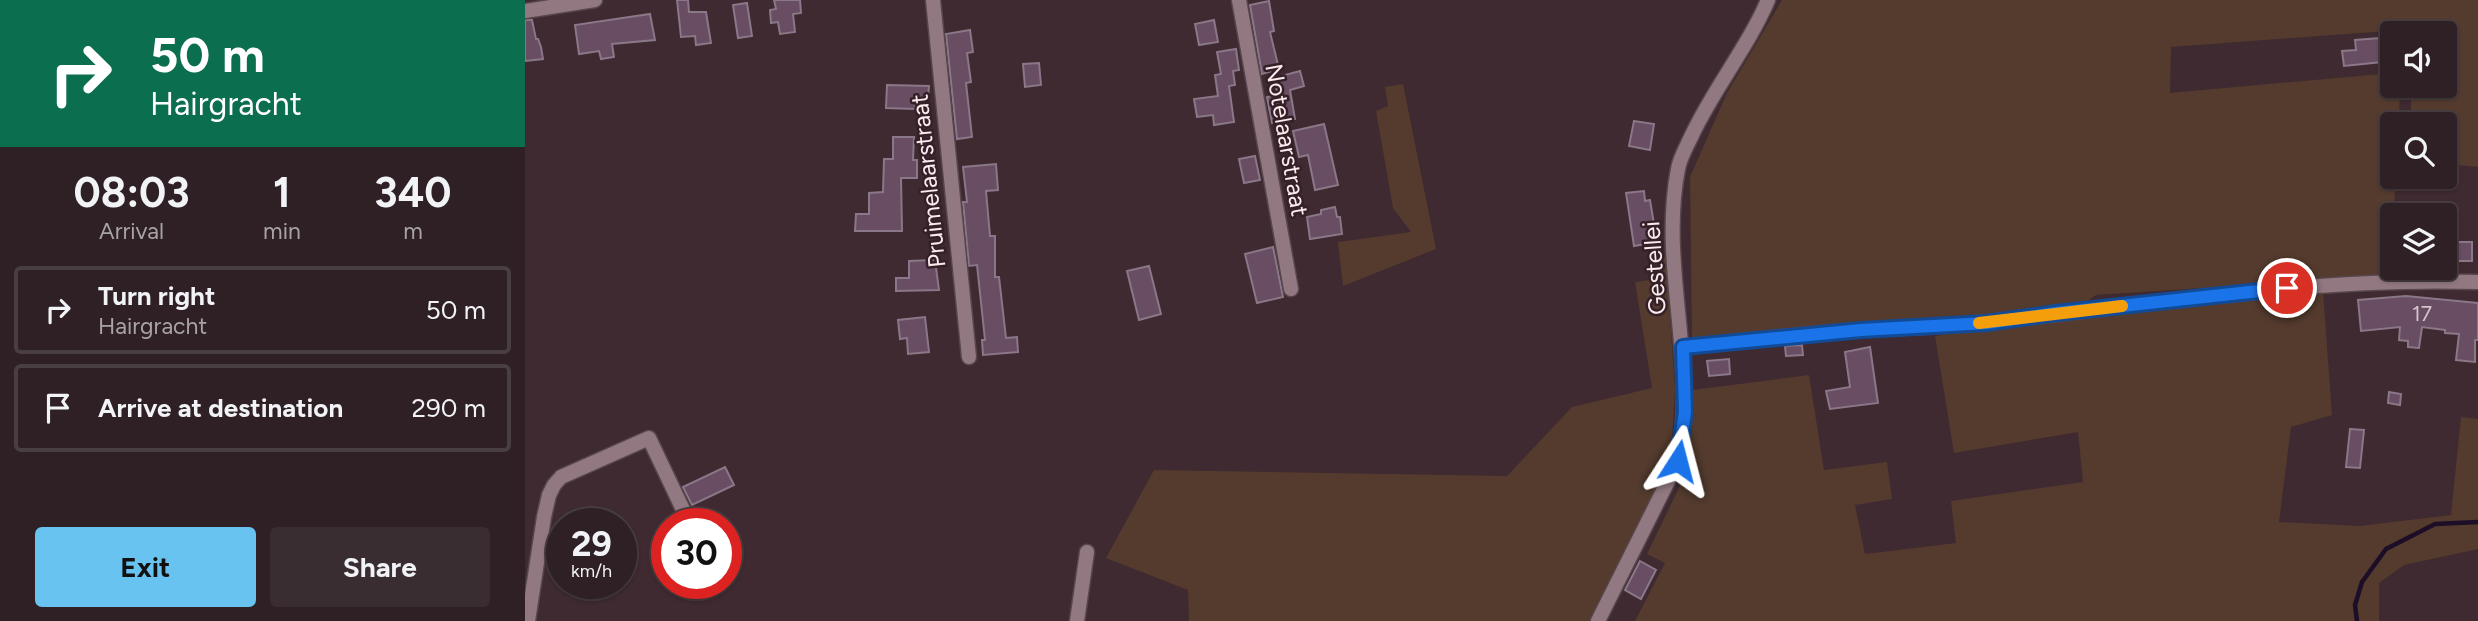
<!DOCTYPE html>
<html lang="en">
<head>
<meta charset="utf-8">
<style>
  :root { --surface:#2e2024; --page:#3a2d31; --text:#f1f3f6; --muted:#a7a3a6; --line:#493e41; --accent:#69c3f1 }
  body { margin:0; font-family:Figtree,sans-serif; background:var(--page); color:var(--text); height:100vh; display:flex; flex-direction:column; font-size:26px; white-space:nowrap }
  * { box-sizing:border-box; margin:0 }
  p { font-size:23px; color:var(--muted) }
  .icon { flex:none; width:38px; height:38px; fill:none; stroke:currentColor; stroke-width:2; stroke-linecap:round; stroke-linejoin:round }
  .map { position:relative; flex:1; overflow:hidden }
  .sheet { display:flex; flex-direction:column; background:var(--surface); width:525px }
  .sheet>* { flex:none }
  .hud { background:#0b6e4f; color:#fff; overflow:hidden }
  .fabs { position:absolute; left:1855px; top:21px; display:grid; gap:14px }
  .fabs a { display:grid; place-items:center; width:77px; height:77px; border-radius:7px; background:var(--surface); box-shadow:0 2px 5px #0004,0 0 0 2px var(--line); font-size:35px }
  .speed { position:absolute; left:21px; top:508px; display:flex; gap:14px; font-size:35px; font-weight:700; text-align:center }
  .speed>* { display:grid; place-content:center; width:91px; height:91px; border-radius:50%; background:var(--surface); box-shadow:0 2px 5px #0004,0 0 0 2px var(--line); line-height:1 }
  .speed small { font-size:18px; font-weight:400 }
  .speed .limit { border:10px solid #d22; background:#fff; color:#111 }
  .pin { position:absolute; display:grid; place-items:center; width:60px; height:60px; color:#fff; margin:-30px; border:4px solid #fff; border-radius:50%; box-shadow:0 2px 7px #0007 }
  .me { position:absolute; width:77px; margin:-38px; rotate:9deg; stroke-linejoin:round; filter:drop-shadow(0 0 5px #0008) }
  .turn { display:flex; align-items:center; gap:24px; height:147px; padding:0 35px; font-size:32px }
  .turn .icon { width:91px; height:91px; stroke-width:2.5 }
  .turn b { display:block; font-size:49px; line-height:60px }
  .eta { display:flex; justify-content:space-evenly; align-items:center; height:119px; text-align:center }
  .eta b { font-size:42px; font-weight:700; line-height:49px }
  .cta { display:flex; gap:14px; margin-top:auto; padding:14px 35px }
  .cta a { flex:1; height:80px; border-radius:7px; background:var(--accent); color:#111; font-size:28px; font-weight:700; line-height:80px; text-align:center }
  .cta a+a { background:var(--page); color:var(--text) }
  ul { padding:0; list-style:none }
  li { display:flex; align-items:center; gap:21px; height:88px; margin:0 14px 10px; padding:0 21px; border:4px solid var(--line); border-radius:7px }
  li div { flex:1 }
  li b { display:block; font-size:26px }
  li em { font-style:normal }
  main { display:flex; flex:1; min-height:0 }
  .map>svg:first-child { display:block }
</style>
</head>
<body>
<main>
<section class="sheet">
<div class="hud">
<div class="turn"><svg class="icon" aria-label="right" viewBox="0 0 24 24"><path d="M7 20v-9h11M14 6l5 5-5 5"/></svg><div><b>50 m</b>Hairgracht</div></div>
</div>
<div class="eta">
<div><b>08:03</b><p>Arrival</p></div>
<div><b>1</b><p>min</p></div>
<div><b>340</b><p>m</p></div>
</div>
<ul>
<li><svg class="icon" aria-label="right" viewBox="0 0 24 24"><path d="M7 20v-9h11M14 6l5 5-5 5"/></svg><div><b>Turn right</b><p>Hairgracht</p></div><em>50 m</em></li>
<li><svg class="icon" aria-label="arrive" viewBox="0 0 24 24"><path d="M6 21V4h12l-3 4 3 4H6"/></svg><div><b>Arrive at destination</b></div><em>290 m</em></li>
</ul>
<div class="cta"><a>Exit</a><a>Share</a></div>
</section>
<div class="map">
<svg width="1953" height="621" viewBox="0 0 1953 621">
  <rect width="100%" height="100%" fill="#3e2a30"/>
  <g fill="#543b2e">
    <path d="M1257,0H1953V167L1920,164V124H1885L1887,86H1920V33H1890V29L1646,47L1645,93L1867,73V86H1875L1874,124H1867V177H1871L1865,268L1861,276L1571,295L1544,314L1798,292L1807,415L1766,427L1754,522L1835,526L1926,515L1936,417L1953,419V549L1879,565L1854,583V621H1110L1140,563L1122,554L1164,467L1168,390L1284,375L1299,470L1362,462L1367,499L1330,505L1340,554L1431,543L1426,501L1558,482L1553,432L1429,453L1410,336L1532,316L1167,339L1165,177L1202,93Z"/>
    <path d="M878,84L911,249L818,286L813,242L886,232L868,208L851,111L863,106L860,87Z"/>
    <path d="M1141,256L1150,390L1146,459L1067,621H664L663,590L581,558L629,470L982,476L1047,407L1127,388L1110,282L1125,280L1124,257Z"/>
  </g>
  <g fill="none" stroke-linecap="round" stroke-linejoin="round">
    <path stroke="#1b0e26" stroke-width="4.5" d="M1832,621L1830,605L1837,582L1861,549L1910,524L1953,522"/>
  </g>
  <g fill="#684d63" stroke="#8a7787" stroke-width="2">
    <path d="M152,0H163L164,12H181L186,43L171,45L170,36L156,37Z"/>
    <path d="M249,0H275L276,13L268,14L270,32L255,34L253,22L246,23L245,10L251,9Z"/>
    <path d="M744,1L749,31L745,32L754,69L737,74L725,5Z"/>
    <path d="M222,3L227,36L213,38L208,5Z"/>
    <path d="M125,14L130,40L87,44L89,57L76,59L74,51L54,54L50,25Z"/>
    <path d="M0,20H7L11,39H13L16,47L18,59L0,61Z"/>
    <path d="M689,20L693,42L674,45L670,24Z"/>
    <path d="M445,30L448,52L442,53L446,82L441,83L447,137L432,139L421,34Z"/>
    <path d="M1855,38L1857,62L1819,66L1817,51L1831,50L1830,40Z"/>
    <path d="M711,49L714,70L708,71L710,85L704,86L709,122L689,125L688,115L672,117L669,99L693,96L690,75L696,74L692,52Z"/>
    <path d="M514,63L516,85L500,87L498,64Z"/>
    <path d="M775,71L779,86L765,90L770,119L747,123L742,97L753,95L749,78Z"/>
    <path d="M362,85L404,86L403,97H390V109L361,108Z"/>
    <path d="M1109,121L1129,124L1125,150L1104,146Z"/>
    <path d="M799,124L813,185L790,190L783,155L774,157L768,131Z"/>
    <path d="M368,137H389L388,160H392V178H376L377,231H330L331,214H344V193L358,192L359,159H368Z"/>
    <path d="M730,156L735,180L719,183L714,159Z"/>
    <path d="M471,164L473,190L461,191L465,236H470V277H474L481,338L492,337L493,352L458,355L457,340H460L452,265L444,266L438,202H442L438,167Z"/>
    <path d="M1119,191L1120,201L1125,200L1132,242L1109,246L1101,193Z"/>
    <path d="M810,207L812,217H815L817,234L785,239L782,217L796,214V210Z"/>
    <rect x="1928" y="242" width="19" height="19"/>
    <path d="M748,247L758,297L732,303L720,254Z"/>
    <path d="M410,260L414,290L371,291V278H384V261Z"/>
    <path d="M624,266L636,314L614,320L602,271Z"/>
    <path d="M1881,296L1953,303V340H1950V362L1931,360L1934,334L1920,333V330L1897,327L1894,348L1883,347V341L1874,340L1875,327L1836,331L1833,300Z"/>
    <path d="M400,317L404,352L383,354L382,338L375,339L373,320Z"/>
    <path d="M1277,345L1278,355L1261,356L1260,346Z"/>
    <path d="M1345,347L1353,403L1305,409L1301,391L1325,387L1320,352Z"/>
    <path d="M1204,359L1205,374L1184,376L1182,361Z"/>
    <path d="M1864,392L1876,394L1875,405L1863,403Z"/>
    <path d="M1825,429L1839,430L1835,468L1821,467Z"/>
    <path d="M200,467L209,485L167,505L158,487Z"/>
    <path d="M1115,561L1131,570L1116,599L1100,590Z"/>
  </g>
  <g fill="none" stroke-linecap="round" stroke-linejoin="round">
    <defs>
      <g id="minor">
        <path d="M408,0L444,357"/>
        <path d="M714,0L766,289"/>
        <path d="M0,11L70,0"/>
        <path d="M1158,347C1218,341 1277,334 1337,330C1379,327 1422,327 1464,322C1626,304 1789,277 1953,282"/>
        <path d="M3,621L19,517L24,495L29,485L36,477L124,438L162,518"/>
        <path d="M552,621L562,552"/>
        <path d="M1073,621L1153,461C1173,364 1134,266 1153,169C1155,157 1162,146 1167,135C1189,88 1223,47 1243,0"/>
      </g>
    </defs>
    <use href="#minor" stroke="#57464c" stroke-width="17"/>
    <use href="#minor" stroke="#927981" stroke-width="14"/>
  </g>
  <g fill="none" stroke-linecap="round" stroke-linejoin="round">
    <defs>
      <path id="route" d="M1153,461L1160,412L1158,347L1336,330L1462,323L1531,313L1762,288"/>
    </defs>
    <use href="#route" stroke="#114b97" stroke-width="18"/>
    <use href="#route" stroke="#1a73e8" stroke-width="12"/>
    <path stroke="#f59e0b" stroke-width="12" d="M1454,323L1597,306"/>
  </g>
  <g text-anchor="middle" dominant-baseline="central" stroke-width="5" stroke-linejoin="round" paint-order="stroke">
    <g font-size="21" fill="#d6c4cc">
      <text x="1897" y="313">17</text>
    </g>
    <g font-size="24" fill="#faebef" stroke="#342026">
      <text transform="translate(762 140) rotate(80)">Notelaarstraat</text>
      <text transform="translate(403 181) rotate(-96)">Pruimelaarstraat</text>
      <text transform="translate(1129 268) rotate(-94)">Gestellei</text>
    </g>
  </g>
</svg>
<div class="fabs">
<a><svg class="icon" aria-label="sound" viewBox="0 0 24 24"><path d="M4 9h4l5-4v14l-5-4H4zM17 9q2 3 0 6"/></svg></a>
<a><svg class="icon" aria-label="search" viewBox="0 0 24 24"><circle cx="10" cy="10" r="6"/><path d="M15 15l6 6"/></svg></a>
<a><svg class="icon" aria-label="layers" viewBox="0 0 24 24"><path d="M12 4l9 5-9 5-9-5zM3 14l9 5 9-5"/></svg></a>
</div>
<div class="speed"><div>29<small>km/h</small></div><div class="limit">30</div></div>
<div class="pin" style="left:1762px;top:288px;background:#d93025"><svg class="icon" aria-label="arrive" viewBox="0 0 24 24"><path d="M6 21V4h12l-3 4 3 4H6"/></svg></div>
<svg class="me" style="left:1153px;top:461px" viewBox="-20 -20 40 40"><path d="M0-17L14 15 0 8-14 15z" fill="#1a73e8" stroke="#fff" stroke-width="4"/></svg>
</div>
</main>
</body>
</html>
